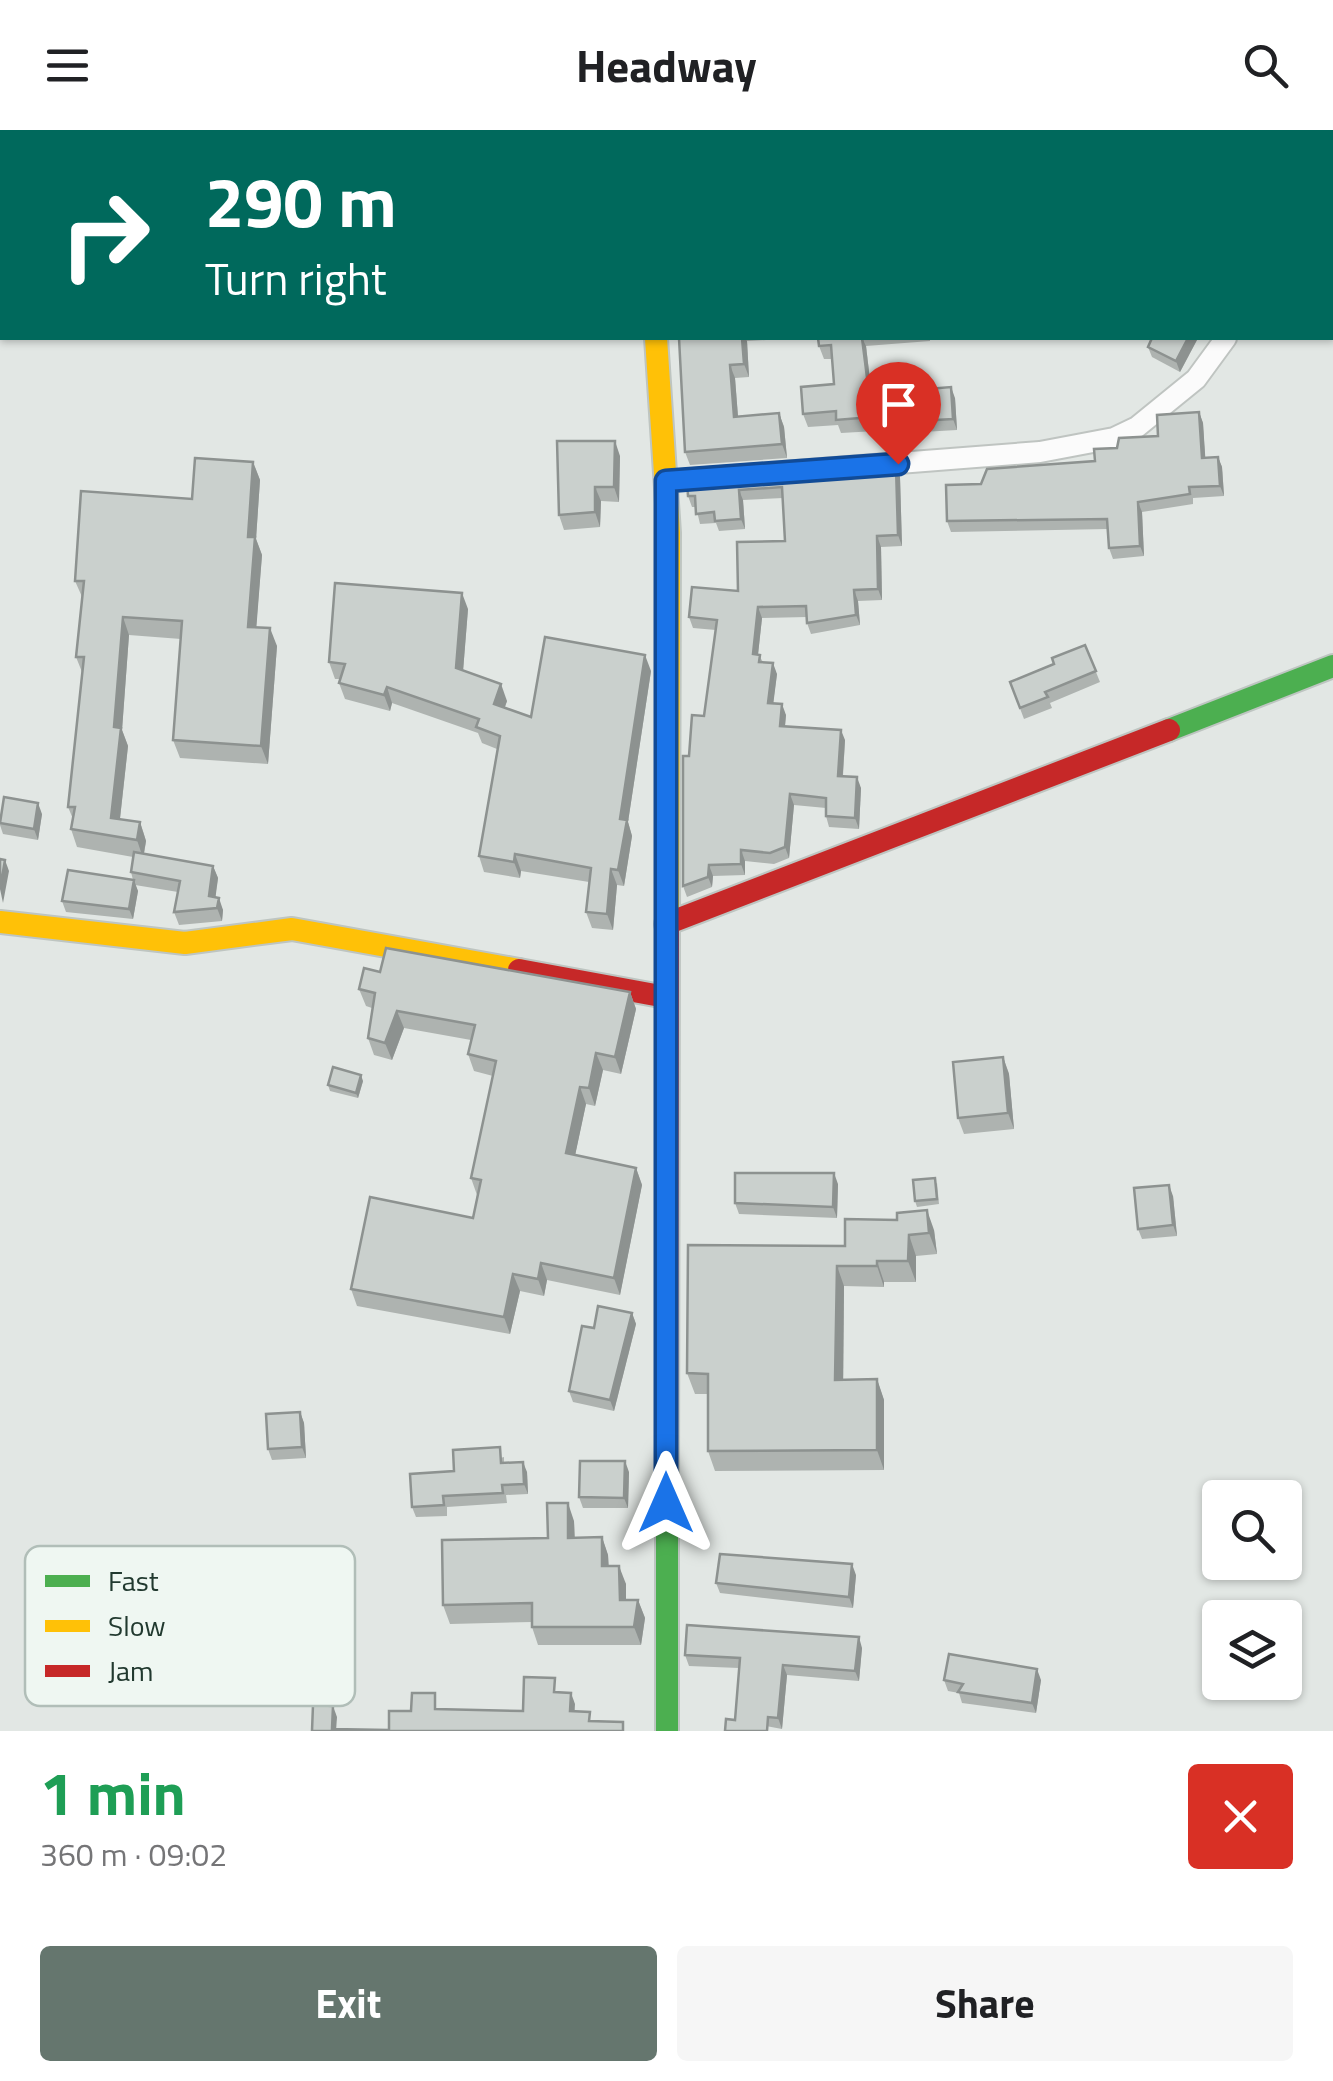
<!DOCTYPE html>
<html lang="en">
<head>
<meta charset="utf-8">
<style>
  :root { --surface:#fff; --page:#f6f6f6; --text:#202124; --muted:#757577; --accent:#65766e }
  body { margin:0; font-family:"Titillium Web",sans-serif; background:var(--page); color:var(--text); height:100vh; display:flex; flex-direction:column; font-size:38px; white-space:nowrap }
  * { box-sizing:border-box; margin:0 }
  p { font-size:32px; color:var(--muted) }
  .icon { flex:none; width:55px; height:55px; fill:none; stroke:currentColor; stroke-width:2; stroke-linecap:round; stroke-linejoin:round }
  .map { position:relative; height:1601px; overflow:hidden }
  .side { display:flex; flex-direction:column; background:var(--surface); flex:1 }
  .side>* { flex:none }
  .top-card { position:absolute; left:0px; top:0px; width:1335px; height:210px; box-shadow:0 2px 8px #0004; background:#00695c; color:#fff; overflow:hidden }
  .controls { position:absolute; left:1202px; top:1350px; display:grid; gap:20px }
  .controls a { display:grid; place-items:center; width:100px; height:100px; border-radius:10px; background:var(--surface); box-shadow:0 2px 8px #0004; font-size:50px }
  .pin { position:absolute; display:grid; place-items:center; width:85px; height:85px; color:#fff; margin:-102px -42px; border-radius:50% 50% 50% 0; rotate:-45deg; box-shadow:0 0 10px #0007 }
  .pin .icon { rotate:45deg }
  .me { position:absolute; width:110px; margin:-55px; rotate:0deg; stroke-linejoin:round; filter:drop-shadow(0 0 8px #0008) }
  .turn { display:flex; align-items:center; gap:35px; height:210px; padding:0 40px; font-size:45px }
  .turn .icon { width:130px; height:130px; stroke-width:2.5 }
  .turn b { display:block; font-size:70px; line-height:85px }
  .round { display:grid; place-items:center; flex:none; width:105px; height:105px; border-radius:10px; background:var(--page) }
  .headline { display:flex; align-items:center; justify-content:space-between; height:170px; padding:0 40px }
  h1 { font-size:60px; font-weight:700; line-height:75px; color:#1e9e55 }
  .action { display:flex; gap:20px; margin-top:auto; padding:20px 40px }
  .action a { flex:1; height:115px; border-radius:10px; background:var(--accent); color:#fff; font-size:40px; font-weight:700; line-height:115px; text-align:center }
  .action a+a { background:var(--page); color:var(--text) }
  header { display:flex; justify-content:space-between; align-items:center; height:130px; padding:0 40px; background:var(--surface); font-size:45px; font-weight:700 }
  .map>svg:first-child { display:block }
</style>
</head>
<body>
<header><svg class="icon" aria-label="menu" viewBox="0 0 24 24"><path d="M4 6h16M4 12h16M4 18h16"/></svg>Headway<svg class="icon" aria-label="search" viewBox="0 0 24 24"><circle cx="10" cy="10" r="6"/><path d="M15 15l6 6"/></svg></header>
<div class="map">
<svg width="1333" height="1601" viewBox="0 0 1333 1601">
  <rect width="100%" height="100%" fill="#e2e7e4"/>
  <g fill="none" stroke-linecap="round" stroke-linejoin="round">
    <defs>
      <g id="street">
        <path d="M1289,2V0"/>
        <path d="M667,351L1040,322L1114,308L1137,297L1196,249L1226,208"/>
      </g>
      <g id="fast">
        <path d="M1169,600L1333,536"/>
        <path d="M667,1601V1369"/>
      </g>
      <g id="slow">
        <path d="M656,208L669,403L668,786"/>
        <path d="M0,792L185,813L292,799L519,840"/>
      </g>
      <g id="jam">
        <path d="M631,0L632,2"/>
        <path d="M666,794L1169,600"/>
        <path d="M519,840L666,867"/>
        <path d="M667,1369L668,786"/>
      </g>
    </defs>
    <use href="#street" stroke="#bfc4c1" stroke-width="24"/>
    <use href="#fast" stroke="#bec5c1" stroke-width="26"/>
    <use href="#slow" stroke="#bec5c1" stroke-width="26"/>
    <use href="#jam" stroke="#bec5c1" stroke-width="26"/>
    <use href="#street" stroke="#fbfbfb" stroke-width="20"/>
    <use href="#fast" stroke="#4caf50" stroke-width="22"/>
    <use href="#slow" stroke="#ffc107" stroke-width="22"/>
    <use href="#jam" stroke="#c62828" stroke-width="22"/>
  </g>
  <g fill="#aeb3b0">
    <path d="M843,0H983V2H889V1L844,2Z"/>
    <path d="M679,208H800L747,211L749,247L735,248L738,286L779,283L784,297L787,328L690,335L685,322Z"/>
    <path d="M818,208H930V211L866,216L876,301L841,303L838,295L808,297L803,284L834,254L832,229H824L819,216Z"/>
    <path d="M1152,208H1198L1180,242L1152,227L1148,217Z"/>
    <path d="M955,268L957,300L922,302L918,291Z"/>
    <path d="M1199,282L1203,293L1205,327H1218L1222,337L1224,366L1193,368V374L1142,382L1144,426L1113,429L1109,418L1108,399L951,402L947,391L981,354L1095,331L1158,306Z"/>
    <path d="M620,326L619,372L601,371L600,397L564,400L559,385Z"/>
    <path d="M253,332L260,350L256,409L262,425L256,497L277,516L268,634L180,628L173,610L181,509L129,505L122,600L128,616L120,689L140,692L146,711L144,724L213,736L218,748L215,767L223,780L222,791L179,795L174,782L178,762L135,755L138,761L133,789L66,782L62,771L133,750L131,742L133,727L77,717L71,699L73,689L68,677L82,542L76,527L83,469L75,451L192,369Z"/>
    <path d="M896,337L900,347L902,416L881,417L882,470L858,471L860,495L811,504L807,493V487L762,488L758,524L763,532L777,544L773,573L786,585L785,596L845,610L843,646L861,658L859,699L829,697L826,686V678L794,675L789,728L774,734L745,731V745L713,746L712,757L687,767L683,756L689,626L704,586L716,500L693,498L689,487L738,461L785,411L783,368L743,370L745,399L719,401L716,393L700,394L696,377H692L688,366Z"/>
    <path d="M468,479L463,541L507,571L505,577L531,587L651,541L628,692L632,706L624,756L617,755L613,800L592,798L586,782L589,752L521,741L520,748L484,742L479,726L497,619L482,613L478,603L392,573L390,581L345,569L339,553L340,549H335L329,532Z"/>
    <path d="M1085,515L1100,552L1050,573L1052,578L1024,589L1010,552L1054,534Z"/>
    <path d="M42,684L38,710L3,704L0,695V689Z"/>
    <path d="M380,842L630,862L636,879L621,944L603,940L595,976L586,974L575,1025L636,1038L642,1055L620,1165L547,1150L544,1166L520,1161L510,1204L357,1176L351,1159L473,1088L477,1065L471,1048L493,946L474,941L468,924L471,910L404,898L392,930L374,925L368,908L372,878L366,876L359,859Z"/>
    <path d="M1003,927L1009,944L1014,999L964,1004L958,988Z"/>
    <path d="M363,951L358,968L330,961L328,955Z"/>
    <path d="M937,1053L939,1074L917,1077L915,1071Z"/>
    <path d="M838,1054L837,1088L739,1084L735,1073Z"/>
    <path d="M1173,1066L1177,1106L1142,1109L1138,1099Z"/>
    <path d="M934,1100L937,1124L916,1126V1152H884V1157L844,1156L843,1250L877,1249L884,1270V1340L715,1341L708,1321V1264H695L687,1243L845,1116Z"/>
    <path d="M632,1183L636,1194L614,1281L573,1272L569,1261L594,1198Z"/>
    <path d="M300,1282L304,1293L306,1328L272,1330L268,1319Z"/>
    <path d="M504,1327V1333L527,1342L528,1364L506,1365L507,1373L447,1377V1386L416,1387L412,1377L454,1341Z"/>
    <path d="M629,1342L628,1378H583L579,1367Z"/>
    <path d="M574,1391L575,1408L602,1407L608,1425L609,1436L626,1454V1470H638L645,1488L641,1515H538L532,1497V1492L450,1494L443,1475Z"/>
    <path d="M856,1445L853,1478L720,1463L716,1453Z"/>
    <path d="M862,1518L859,1551L787,1545L782,1599L735,1590L739,1538L689,1536L685,1525Z"/>
    <path d="M944,1550H1041L1036,1583L962,1573L959,1563L948,1561Z"/>
  </g>
  <g fill="#8d9290">
    <path d="M742,208H745L747,211L749,247L744,234Z"/>
    <path d="M862,208L866,216L876,301L872,287Z"/>
    <path d="M1188,208H1198L1180,242L1176,231Z"/>
    <path d="M730,235L735,248L739,300L734,287Z"/>
    <path d="M951,257L955,268L957,300L953,289Z"/>
    <path d="M1199,282L1203,293L1206,338L1202,328Z"/>
    <path d="M779,283L784,297L787,328L782,314Z"/>
    <path d="M615,311L620,326L619,372L614,357Z"/>
    <path d="M1218,327L1222,337L1224,366L1220,356Z"/>
    <path d="M253,332L260,350L256,409L262,425L255,515L248,497V407Z"/>
    <path d="M896,337L900,347L902,416L898,405Z"/>
    <path d="M595,357L601,371L600,397L595,382Z"/>
    <path d="M739,360L743,370L745,399L741,389Z"/>
    <path d="M1138,372L1142,382L1144,426L1140,416Z"/>
    <path d="M877,406L881,417L882,470L878,459Z"/>
    <path d="M854,460L858,471L860,495L856,485Z"/>
    <path d="M462,463L468,479L462,554L456,538Z"/>
    <path d="M758,477L762,488L757,534L753,524Z"/>
    <path d="M123,487L129,505L122,600L128,616L118,706L111,688L114,597Z"/>
    <path d="M270,498L277,516L268,634L261,616Z"/>
    <path d="M645,525L651,541L628,692L632,706L624,756L618,740L620,689Z"/>
    <path d="M773,533L777,544L772,584L768,573Z"/>
    <path d="M501,554L507,571L500,590L494,574Z"/>
    <path d="M387,557L392,573L390,581L384,565Z"/>
    <path d="M782,574L786,585L784,606L780,596Z"/>
    <path d="M841,600L845,610L842,657L838,646Z"/>
    <path d="M857,647L861,658L859,699L855,688Z"/>
    <path d="M790,664L794,675L789,728L785,717Z"/>
    <path d="M38,673L42,684L38,710L34,699Z"/>
    <path d="M140,692L146,711L143,728L137,710Z"/>
    <path d="M741,720L745,731V745L741,734Z"/>
    <path d="M515,724L521,741L520,748L514,732Z"/>
    <path d="M5,730L9,741L3,773L0,759Z"/>
    <path d="M709,735L713,746L712,757L708,747Z"/>
    <path d="M213,736L218,748L214,779L209,766Z"/>
    <path d="M611,739L617,755L613,800L607,784Z"/>
    <path d="M134,750L138,761L133,789L129,779Z"/>
    <path d="M219,768L223,780L222,791L217,778Z"/>
    <path d="M630,862L636,879L621,944L615,927Z"/>
    <path d="M397,881L404,898L392,930L385,913Z"/>
    <path d="M596,923L603,940L595,976L589,958Z"/>
    <path d="M1003,927L1009,944L1014,999L1008,983Z"/>
    <path d="M361,945L363,951L358,968L356,963Z"/>
    <path d="M580,957L586,974L572,1040L566,1023Z"/>
    <path d="M636,1038L642,1055L620,1165L614,1148Z"/>
    <path d="M834,1043L838,1054L837,1088L833,1077Z"/>
    <path d="M1169,1055L1173,1066L1177,1106L1173,1095Z"/>
    <path d="M927,1080L934,1100L937,1124L929,1103Z"/>
    <path d="M909,1105L916,1126V1152L908,1131Z"/>
    <path d="M877,1131L884,1152V1157L877,1136Z"/>
    <path d="M541,1133L547,1150L544,1166L538,1149Z"/>
    <path d="M837,1136L844,1156L843,1270L835,1250Z"/>
    <path d="M513,1144L520,1161L510,1204L504,1187Z"/>
    <path d="M632,1183L636,1194L614,1281L610,1270Z"/>
    <path d="M877,1249L884,1270V1340L877,1320Z"/>
    <path d="M300,1282L304,1293L306,1328L302,1317Z"/>
    <path d="M625,1331L629,1342L628,1378L624,1368Z"/>
    <path d="M523,1332L527,1342L528,1364L524,1354Z"/>
    <path d="M568,1373L574,1391L575,1426L568,1408Z"/>
    <path d="M602,1407L608,1425L609,1454L602,1436Z"/>
    <path d="M852,1434L856,1445L853,1478L849,1467Z"/>
    <path d="M619,1436L626,1454V1488L620,1470Z"/>
    <path d="M638,1470L645,1488L641,1515L634,1497Z"/>
    <path d="M859,1507L862,1518L859,1551L855,1541Z"/>
    <path d="M783,1535L787,1545L782,1599L778,1588Z"/>
    <path d="M1037,1539L1041,1550L1036,1583L1032,1573Z"/>
    <path d="M571,1563L575,1574L574,1592L570,1581Z"/>
    <path d="M333,1576L337,1587L336,1601H333Z"/>
  </g>
  <g fill="#cad0cd" stroke="#8d9290" stroke-width="2.5">
    <path d="M353,0H403L404,2H354Z"/>
    <path d="M535,0H597L598,2H536Z"/>
    <path d="M889,0H957L944,1V2H889Z"/>
    <path d="M679,208H742L744,234L730,235L734,287L779,283L782,314L685,322Z"/>
    <path d="M818,208H862L872,287L836,290V281L803,284L801,257L834,254L831,215L819,216Z"/>
    <path d="M1152,208H1188L1176,231L1148,217Z"/>
    <path d="M951,257L953,289L918,291L916,260Z"/>
    <path d="M1199,282L1202,328L1218,327L1220,356L1189,357L1190,364L1138,372L1140,416L1109,418L1107,389L947,391L946,355L981,354L987,339L1095,331L1094,319L1117,318L1119,308L1158,306L1157,285Z"/>
    <path d="M557,311H615L614,357H595V382L559,385Z"/>
    <path d="M195,328L253,332L248,407H255L248,497L270,498L261,616L173,610L182,491L123,487L114,597L121,598L111,688L140,692L137,710L71,699L75,677H68L84,527H76L84,451H75L81,361L192,369Z"/>
    <path d="M896,337L898,405L877,406L878,459L854,460L856,485L807,493L806,476L758,477L753,524L760,525L759,532L773,533L768,573L782,574L780,596L841,600L838,646L857,647L855,688L826,686V668L790,664L785,717L770,723L741,720V734L709,735L708,747L683,756V626H689L692,585L704,586L717,490L689,487L692,457L738,461L737,412L785,411L782,357L739,360L741,389L715,391L714,382L696,384L695,366H688L687,352L847,344L846,340Z"/>
    <path d="M335,453L462,463L456,538L501,554L494,574L531,587L545,507L645,525L620,689L627,690L618,740L611,739L607,784L586,782L591,738L515,724L514,732L479,726L500,606L476,597L479,589L387,557L384,565L339,553L345,534L329,532Z"/>
    <path d="M1085,515L1096,541L1045,562L1048,567L1020,578L1010,552L1054,534L1052,528Z"/>
    <path d="M4,667L38,673L34,699L0,693Z"/>
    <path d="M134,722L213,736L209,766L219,768L217,778L174,782L180,751L131,742Z"/>
    <path d="M0,729L5,730L0,759Z"/>
    <path d="M68,740L134,750L129,779L62,771Z"/>
    <path d="M386,818L630,862L615,927L596,923L589,958L580,957L566,1023L636,1038L614,1148L541,1133L538,1149L513,1144L504,1187L351,1159L370,1067L473,1088L481,1050L471,1048L496,931L468,924L475,895L397,881L385,913L368,908L375,863L359,859L364,838L380,842Z"/>
    <path d="M1003,927L1008,983L958,988L953,932Z"/>
    <path d="M333,937L361,945L356,963L328,955Z"/>
    <path d="M735,1043H834L833,1077L735,1073Z"/>
    <path d="M935,1048L937,1069L915,1071L913,1050Z"/>
    <path d="M1169,1055L1173,1095L1138,1099L1134,1058Z"/>
    <path d="M927,1080L929,1103L909,1105L908,1131H877V1136H837L835,1250L877,1249V1320L708,1321V1244L687,1243L688,1115L845,1116V1089L897,1090V1083Z"/>
    <path d="M598,1176L632,1183L610,1270L569,1261L582,1196L594,1198Z"/>
    <path d="M300,1282L302,1317L268,1319L266,1284Z"/>
    <path d="M500,1317L501,1333L523,1332L524,1354L502,1355L503,1363L443,1366L444,1375L412,1377L410,1344L454,1341L453,1320Z"/>
    <path d="M580,1331H625L624,1368L579,1367Z"/>
    <path d="M547,1373H568V1408L602,1407V1436H619L620,1470H638L634,1497H532V1473L443,1475L442,1410L548,1408Z"/>
    <path d="M720,1424L852,1434L849,1467L716,1453Z"/>
    <path d="M687,1495L859,1507L855,1541L783,1535L778,1588L768,1587L767,1601H725L726,1589L735,1590L740,1528L685,1525Z"/>
    <path d="M949,1524L1037,1539L1032,1573L958,1562L963,1554L944,1550Z"/>
    <path d="M524,1547L555,1548L554,1562L571,1563L570,1581L590,1582L589,1591L623,1592V1601H312L313,1575L333,1576L332,1599L389,1600V1581H411L412,1563H435V1579L523,1581Z"/>
  </g>
  <g fill="none" stroke-linecap="round" stroke-linejoin="round">
    <defs>
      <path id="route" d="M666,1373V351L898,334"/>
    </defs>
    <use href="#route" stroke="#114b97" stroke-width="25"/>
    <use href="#route" stroke="#1a73e8" stroke-width="18"/>
  </g>
  <rect x="25" y="1416" width="330" height="160" rx="15" fill="#eff7f2" stroke="#b1beb8" stroke-width="2.5"/>
  <rect x="45" y="1445" width="45" height="12" fill="#4caf50"/>
  <rect x="45" y="1490" width="45" height="12" fill="#ffc107"/>
  <rect x="45" y="1535" width="45" height="12" fill="#c62828"/>
  <g font-size="28" fill="#21392f">
    <text x="108" y="1461">Fast</text>
    <text x="108" y="1506">Slow</text>
    <text x="108" y="1551">Jam</text>
  </g>
</svg>
<div class="controls">
<a><svg class="icon" aria-label="search" viewBox="0 0 24 24"><circle cx="10" cy="10" r="6"/><path d="M15 15l6 6"/></svg></a>
<a><svg class="icon" aria-label="layers" viewBox="0 0 24 24"><path d="M12 4l9 5-9 5-9-5zM3 14l9 5 9-5"/></svg></a>
</div>
<div class="pin" style="left:898px;top:334px;background:#d93025"><svg class="icon" aria-label="arrive" viewBox="0 0 24 24"><path d="M6 21V4h12l-3 4 3 4H6"/></svg></div>
<svg class="me" style="left:666px;top:1373px" viewBox="-20 -20 40 40"><path d="M0-17L14 15 0 8-14 15z" fill="#1a73e8" stroke="#fff" stroke-width="4"/></svg>
<div class="top-card">
<div class="turn"><svg class="icon" aria-label="right" viewBox="0 0 24 24"><path d="M7 20v-9h11M14 6l5 5-5 5"/></svg><div><b>290 m</b>Turn right</div></div>
</div>
</div>
<section class="side">
<div class="headline"><div><h1>1 min</h1><p>360 m · 09:02</p></div><a class="round" style="background:#d93025;color:#fff"><svg class="icon" aria-label="close" viewBox="0 0 24 24"><path d="M6 6l12 12M18 6L6 18"/></svg></a></div>
<div class="action"><a>Exit</a><a>Share</a></div>
</section>
</body>
</html>
